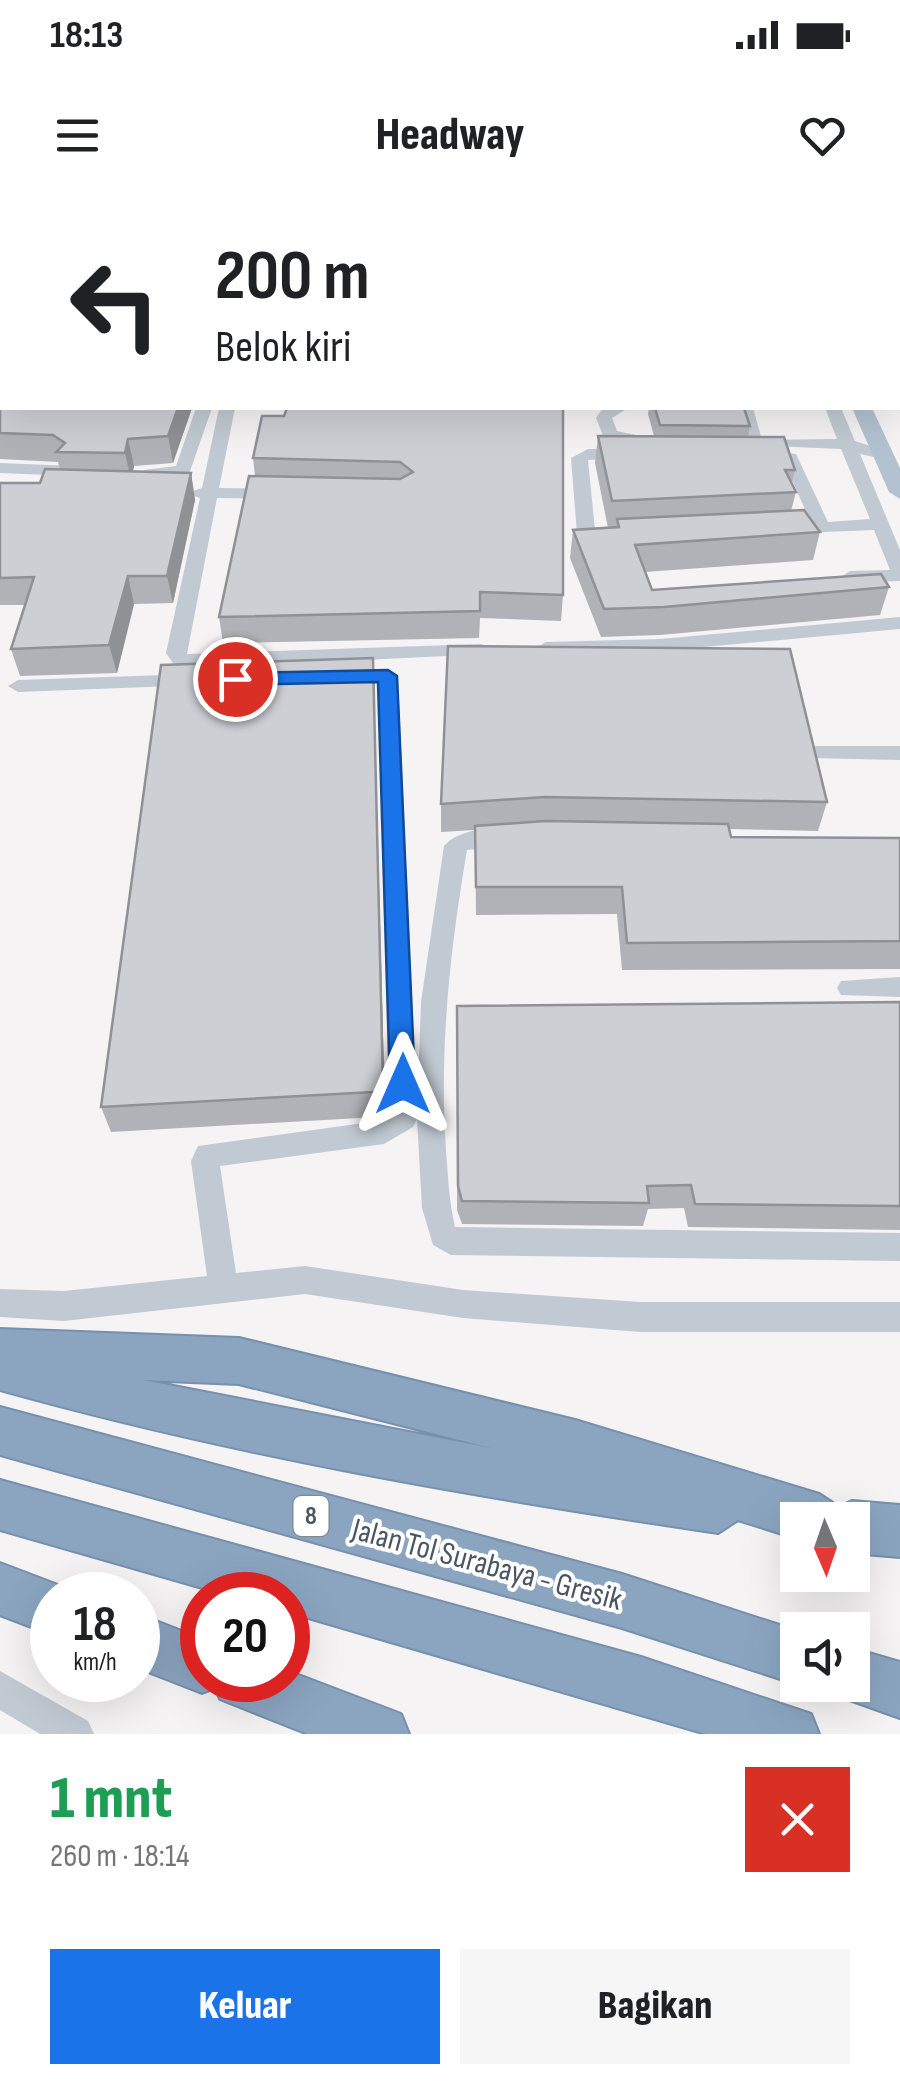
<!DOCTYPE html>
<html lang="id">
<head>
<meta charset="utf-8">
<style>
  :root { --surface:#fff; --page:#f6f6f6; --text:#202124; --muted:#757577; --accent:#1a73e8 }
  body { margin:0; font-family:"Sofia Sans Condensed",sans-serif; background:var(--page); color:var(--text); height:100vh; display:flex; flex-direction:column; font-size:38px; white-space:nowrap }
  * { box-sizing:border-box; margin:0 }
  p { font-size:32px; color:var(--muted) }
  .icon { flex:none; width:55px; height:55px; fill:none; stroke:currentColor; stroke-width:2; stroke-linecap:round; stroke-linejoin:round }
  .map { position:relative; height:1534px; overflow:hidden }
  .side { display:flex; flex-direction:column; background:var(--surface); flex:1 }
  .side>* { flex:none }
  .guide { position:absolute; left:0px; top:0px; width:900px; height:210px; box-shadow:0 10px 40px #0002; background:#fff; color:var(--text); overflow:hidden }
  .needle { width:65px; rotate:178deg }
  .buttons { position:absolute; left:780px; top:1302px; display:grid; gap:20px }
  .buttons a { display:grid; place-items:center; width:90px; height:90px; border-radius:0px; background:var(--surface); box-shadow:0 10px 40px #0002; font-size:50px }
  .speed { position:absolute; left:30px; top:1372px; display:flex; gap:20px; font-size:50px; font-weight:700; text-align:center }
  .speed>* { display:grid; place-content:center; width:130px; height:130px; border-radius:50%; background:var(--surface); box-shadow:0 10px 40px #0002; line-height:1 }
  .speed small { font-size:25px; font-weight:400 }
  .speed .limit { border:15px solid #d22; background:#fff; color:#111 }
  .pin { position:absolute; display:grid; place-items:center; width:85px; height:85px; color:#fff; margin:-42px; border:5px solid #fff; border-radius:50%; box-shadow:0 2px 10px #0007 }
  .me { position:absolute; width:110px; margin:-55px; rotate:0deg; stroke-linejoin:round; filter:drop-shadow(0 0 8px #0008) }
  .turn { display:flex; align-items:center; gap:35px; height:210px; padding:0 50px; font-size:45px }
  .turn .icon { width:130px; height:130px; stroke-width:2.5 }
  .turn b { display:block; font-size:70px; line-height:85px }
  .round { display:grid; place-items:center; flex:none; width:105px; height:105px; border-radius:0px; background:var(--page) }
  .head { display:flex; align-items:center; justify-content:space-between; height:170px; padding:0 50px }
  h1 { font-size:60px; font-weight:800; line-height:75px; color:#1e9e55 }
  .primary-button { display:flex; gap:20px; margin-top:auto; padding:20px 50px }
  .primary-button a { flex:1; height:115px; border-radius:0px; background:var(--accent); color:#fff; font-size:40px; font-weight:800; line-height:115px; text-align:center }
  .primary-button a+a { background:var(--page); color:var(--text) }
  .status { display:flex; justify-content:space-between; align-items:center; height:70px; padding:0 50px; background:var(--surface); direction:ltr }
  .status svg { height:28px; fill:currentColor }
  header { display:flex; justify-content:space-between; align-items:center; height:130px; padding:0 50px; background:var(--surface); font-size:45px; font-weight:800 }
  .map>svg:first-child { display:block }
</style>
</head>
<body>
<div class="status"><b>18:13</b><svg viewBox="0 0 49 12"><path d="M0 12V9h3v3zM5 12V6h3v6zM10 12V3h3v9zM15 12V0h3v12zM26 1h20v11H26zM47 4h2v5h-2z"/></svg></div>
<header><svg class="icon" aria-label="menu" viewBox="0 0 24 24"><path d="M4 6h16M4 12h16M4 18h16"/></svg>Headway<svg class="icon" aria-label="heart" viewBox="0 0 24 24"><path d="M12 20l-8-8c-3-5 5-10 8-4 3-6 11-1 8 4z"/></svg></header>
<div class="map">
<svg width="900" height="1534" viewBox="0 0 900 1534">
  <rect width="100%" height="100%" fill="#f5f3f3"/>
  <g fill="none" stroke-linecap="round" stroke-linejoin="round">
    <g fill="#90daee" fill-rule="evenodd">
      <path d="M792,0H810L811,2H793Z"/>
      <path d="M898,190H900V209L894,208H898Z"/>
    </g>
    <defs>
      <g id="highway">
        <path d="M0,1129L239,1138L575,1220L819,1294L839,1307L852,1301L900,1305V1357L852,1353V1320H798V1339L738,1320L718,1333C476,1297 236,1256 0,1190ZM143,1180L239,1184L491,1248Z"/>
        <path d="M0,1207L622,1374L798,1431L799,1485L622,1428L0,1255Z"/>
        <path d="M0,1280L641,1457L811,1514L819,1534H706L288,1412V1395H227L0,1330Z"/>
        <path d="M0,1363L71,1390L73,1395H52V1435L0,1415Z"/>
        <path d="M138,1414L202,1439V1480H288V1471L401,1514L409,1534H308L220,1499L215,1488L202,1493L138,1468Z"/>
        <path d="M852,1448L900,1462V1518L833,1494L829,1485H852Z"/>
      </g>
    </defs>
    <use href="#highway" stroke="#7690ad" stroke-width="4"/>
    <g fill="#c1cad2" fill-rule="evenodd">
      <path d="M743,0H755L756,2H744Z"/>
      <path d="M866,0H879L880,2H868Z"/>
      <rect x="898" y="85" width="2" height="8"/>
      <path d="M196,208H212L189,274L144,278V270L176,266Z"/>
      <path d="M219,208H235L219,288L280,289L289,294L280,299L217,298L187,454L481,444L488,446V454L195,468L173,463L166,453L200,298L186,293L202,288Z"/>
      <path d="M603,208H628L612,218L617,231L650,238V244L604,238L596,218Z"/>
      <path d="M737,208H753L762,240L837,239L825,208H841L855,241L888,252V260L860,254L900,350V381L850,383L841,377L850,371L890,370L874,330L777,334V326L811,323L784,262L753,258V250L759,249L796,254L828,322L870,319L841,249L749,245Z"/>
      <path d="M588,249H629L637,254L629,259L588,260L595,330L619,334V342L586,339L577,334L571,258Z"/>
      <path d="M0,263L75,266L83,271L75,276L0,273Z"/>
      <path d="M900,417V429L660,451L546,454L536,448L546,442L660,439Z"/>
      <path d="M343,469H385L398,479L417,914L421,802L444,646C458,629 502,622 516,639L505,647L467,650C450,750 439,849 446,950C448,976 449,1001 455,1027L900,1033V1061L451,1055L433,1045L422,1008L417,919L413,927L384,944L220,966L236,1073L305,1066L463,1090L640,1102H900V1132H640L463,1118L305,1094L64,1121L0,1117V1089L64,1091L207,1076L191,961L198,946L378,921L389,914L378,481L336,479V471Z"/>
      <path d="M193,474L200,475V485L18,492L8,486L18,480Z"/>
      <path d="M816,546H900V560L808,558L805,553Z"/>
      <path d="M900,777V797L841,795L837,788L841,781Z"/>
      <path d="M0,1471L88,1521L94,1534H40L0,1510Z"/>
    </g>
    <g fill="#b3c2d1" fill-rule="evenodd">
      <path d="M763,0H779L780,2H764Z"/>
      <path d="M824,0H840L841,2H825Z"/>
      <path d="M898,122L900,123V139L898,138Z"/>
      <path d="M852,208H872L900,268V299L889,292Z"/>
    </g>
    <use href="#highway" fill="#8ba5c1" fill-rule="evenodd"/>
  </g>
  <g fill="#b0b2b7">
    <path d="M0,0H251V2L2,208H192L173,263L134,266L133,272L191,273L195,300L173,403L134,404L117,473L20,476L11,449L25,405H0V283H40L60,270L58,262L0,259Z"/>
    <rect x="326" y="0" width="384" height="2"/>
    <path d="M563,208V395L561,421L480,418L479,438L223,443L219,417L255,276L253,258L284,216Z"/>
    <path d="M649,208H744L750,226L748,236L795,270L792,283L796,292L791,311L820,332L813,360L645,372L652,390L889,387L880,415L660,435L601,437L570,358L573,330L608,328L595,263L598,236H654L648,214Z"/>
    <path d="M448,446L827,602L818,631L729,629L731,637L900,638V769L622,770L617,714L476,715L475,630L441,632V604Z"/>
    <path d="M373,458L385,912L377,917L111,932L101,907Z"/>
    <path d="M900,802V1030L688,1027L684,1008L648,1009L643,1026L462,1024L457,1010V806Z"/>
  </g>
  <g fill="#909195">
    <path d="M178,208H192L173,263L168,236Z"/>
    <path d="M128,239L134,266L131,280L125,253Z"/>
    <path d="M191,273L195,300L173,403L167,376Z"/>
    <path d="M128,376L134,404L117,473L109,445Z"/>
    <path d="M373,458L385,912L377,917L374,892Z"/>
  </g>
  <g fill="#cdcfd5" stroke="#909195" stroke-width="2.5">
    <path d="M0,0H240L239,2H2V208H178L168,236L128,239L125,253L56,252L65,243L53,235L0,233Z"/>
    <rect x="432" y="0" width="131" height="2"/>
    <path d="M572,0H710V1L689,0L690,2H572Z"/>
    <path d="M287,208H563V395L480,392V411L219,417L249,276L400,279L413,272L400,262L253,258L262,216H284Z"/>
    <path d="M655,208H744L750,226L660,225Z"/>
    <path d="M598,236L784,237L795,270H785L796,292L612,301Z"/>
    <path d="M45,269L191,273L167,376H128L109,445L11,449L34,377L0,378V283H40Z"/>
    <path d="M804,310L820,332L635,345L652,390L881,374L889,387L664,407L604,409L573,330L619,327L617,319Z"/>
    <path d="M448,446L790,449L827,602L545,597L441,604Z"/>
    <path d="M373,458L383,886L374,892L101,907L161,465Z"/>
    <path d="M545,621L728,624L731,637L900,638V741L627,743L622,687H476L475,626Z"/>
    <path d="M900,802V1006L695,1004L691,985L647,986L649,1003L462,1001L458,986L457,806Z"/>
  </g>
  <path fill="#1a73e8" stroke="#114b97" stroke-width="2.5" d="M388,470L397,476L415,884L403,894L390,884L378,482L235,485L226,479L235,473Z"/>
  <g text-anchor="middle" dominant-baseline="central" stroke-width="8" stroke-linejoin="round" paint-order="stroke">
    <rect fill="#fff" stroke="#808990" stroke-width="2.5" x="293.5" y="1296" width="35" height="40" rx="8"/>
    <g font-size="25" font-weight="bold" fill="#4a5661">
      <text x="311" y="1316">8</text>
    </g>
    <g font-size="32" fill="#4a5661" stroke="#fff">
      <text transform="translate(487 1365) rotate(15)">Jalan Tol Surabaya - Gresik</text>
    </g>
  </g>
</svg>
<div class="buttons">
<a><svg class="needle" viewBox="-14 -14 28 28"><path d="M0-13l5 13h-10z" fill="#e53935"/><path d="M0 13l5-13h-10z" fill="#757577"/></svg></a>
<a><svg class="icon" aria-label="sound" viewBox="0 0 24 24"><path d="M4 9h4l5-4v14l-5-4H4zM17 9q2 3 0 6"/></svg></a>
</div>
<div class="speed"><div>18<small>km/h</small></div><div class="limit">20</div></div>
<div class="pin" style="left:235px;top:479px;background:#d93025"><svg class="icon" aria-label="arrive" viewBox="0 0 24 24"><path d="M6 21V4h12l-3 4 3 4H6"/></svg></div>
<svg class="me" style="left:403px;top:884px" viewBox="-20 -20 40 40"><path d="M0-17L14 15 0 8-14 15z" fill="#1a73e8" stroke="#fff" stroke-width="4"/></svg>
<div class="guide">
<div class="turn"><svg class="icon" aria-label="left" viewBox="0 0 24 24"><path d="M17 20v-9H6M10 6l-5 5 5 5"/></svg><div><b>200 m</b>Belok kiri</div></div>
</div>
</div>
<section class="side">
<div class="head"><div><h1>1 mnt</h1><p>260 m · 18:14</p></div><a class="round" style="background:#d93025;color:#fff"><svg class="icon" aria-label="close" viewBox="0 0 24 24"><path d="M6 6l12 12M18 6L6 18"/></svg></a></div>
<div class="primary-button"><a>Keluar</a><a>Bagikan</a></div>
</section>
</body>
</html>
